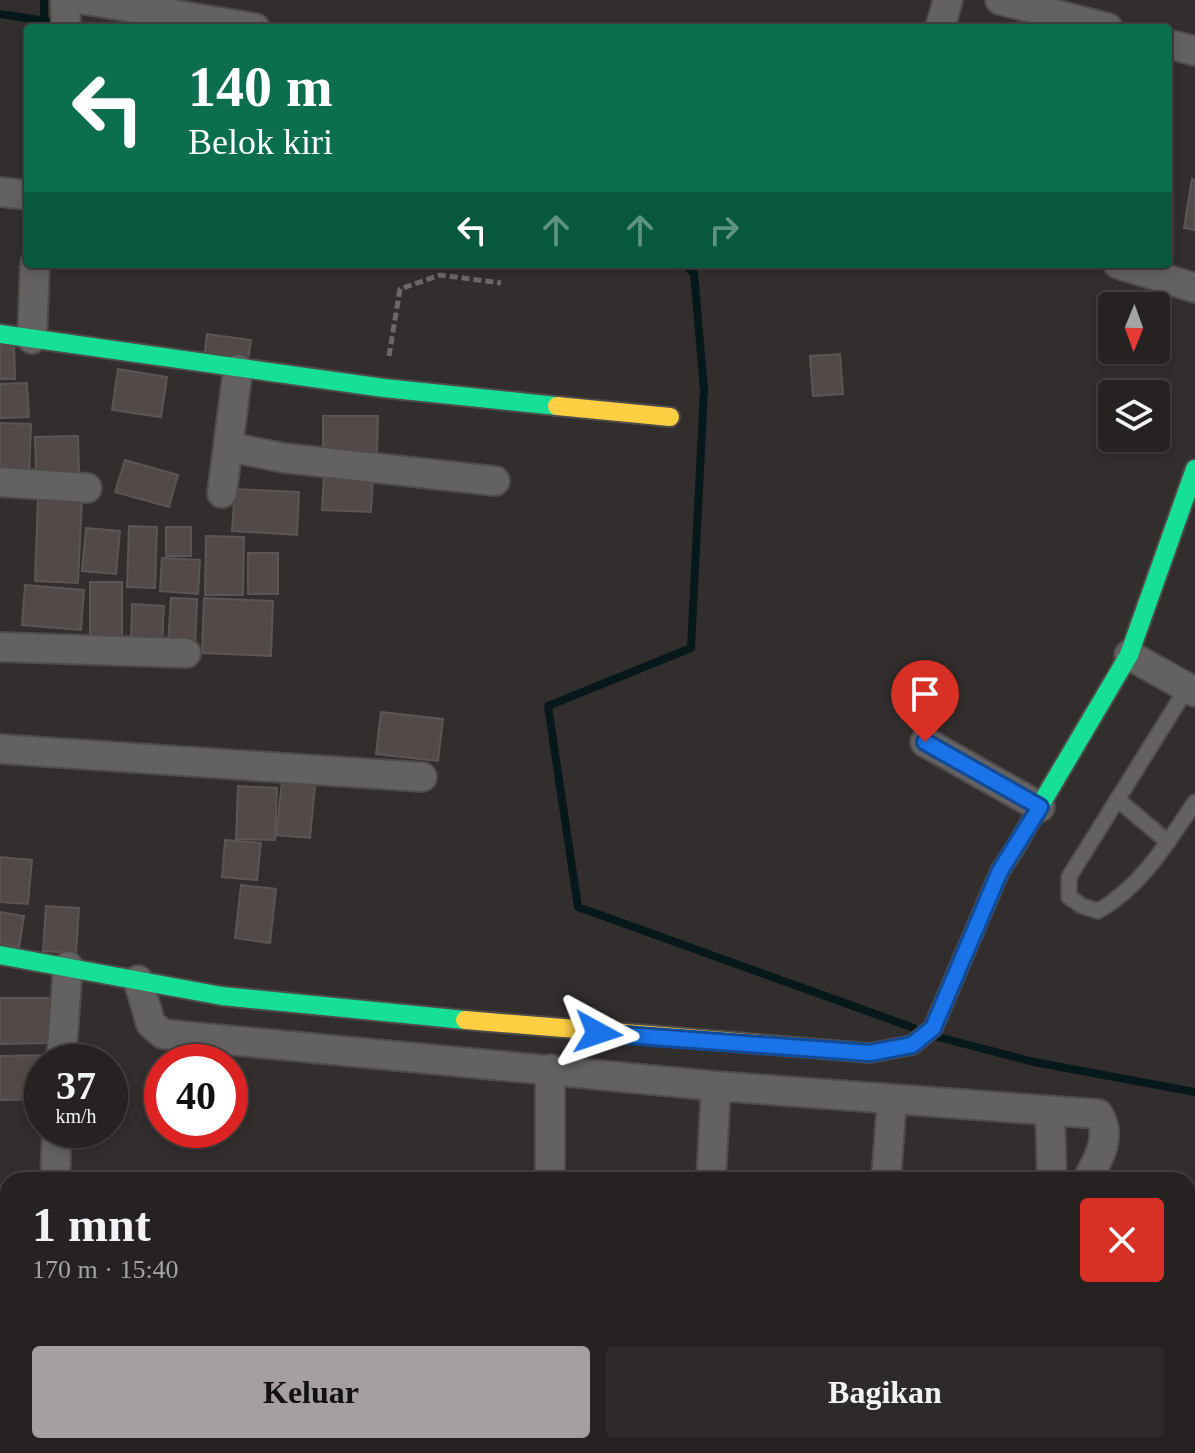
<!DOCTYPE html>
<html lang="id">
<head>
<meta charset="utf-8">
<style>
  :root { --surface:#262222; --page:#2e2a2a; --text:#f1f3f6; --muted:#a4a4a5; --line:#423f40; --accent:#a5a09f }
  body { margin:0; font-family:"Times New Roman",serif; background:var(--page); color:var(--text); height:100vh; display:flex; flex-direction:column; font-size:30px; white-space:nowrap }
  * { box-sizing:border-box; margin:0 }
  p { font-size:26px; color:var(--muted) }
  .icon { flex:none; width:44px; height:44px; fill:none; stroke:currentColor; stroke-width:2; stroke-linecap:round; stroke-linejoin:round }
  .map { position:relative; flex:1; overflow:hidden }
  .details { position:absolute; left:0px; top:1172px; width:1196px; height:282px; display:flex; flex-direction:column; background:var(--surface); border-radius:24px 24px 0 0; box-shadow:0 4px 12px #0003,0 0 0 2px var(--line) }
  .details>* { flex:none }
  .banner { position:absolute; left:24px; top:24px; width:1148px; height:244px; border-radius:8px; box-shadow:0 4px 12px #0003,0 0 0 2px var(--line); background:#0b6e4f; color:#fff; overflow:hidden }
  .needle { width:52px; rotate:181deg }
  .fabs { position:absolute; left:1098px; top:292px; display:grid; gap:16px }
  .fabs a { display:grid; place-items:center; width:72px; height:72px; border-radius:8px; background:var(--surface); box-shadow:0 4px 12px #0003,0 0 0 2px var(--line); font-size:40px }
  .speed { position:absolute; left:24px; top:1044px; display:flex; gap:16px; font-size:40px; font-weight:700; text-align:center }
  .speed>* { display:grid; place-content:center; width:104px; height:104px; border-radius:50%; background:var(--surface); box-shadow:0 4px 12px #0003,0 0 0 2px var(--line); line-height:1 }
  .speed small { font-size:20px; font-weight:400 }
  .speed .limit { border:12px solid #d22; background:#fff; color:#111 }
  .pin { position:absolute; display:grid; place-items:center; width:68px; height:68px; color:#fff; margin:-82px -34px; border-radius:50% 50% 50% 0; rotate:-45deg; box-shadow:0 0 8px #0007 }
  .pin .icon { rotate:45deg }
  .me { position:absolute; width:88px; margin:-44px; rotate:95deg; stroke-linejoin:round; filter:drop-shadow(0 0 6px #0008) }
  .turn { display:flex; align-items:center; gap:28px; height:168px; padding:0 32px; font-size:36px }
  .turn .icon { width:104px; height:104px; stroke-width:2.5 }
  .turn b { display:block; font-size:56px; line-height:68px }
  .lanes { display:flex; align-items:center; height:76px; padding:0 32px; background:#0003; justify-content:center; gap:40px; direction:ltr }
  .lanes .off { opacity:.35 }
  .round { display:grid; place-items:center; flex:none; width:84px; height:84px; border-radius:8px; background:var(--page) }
  .overview { display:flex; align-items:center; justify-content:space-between; height:136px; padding:0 32px }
  h1 { font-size:48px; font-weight:600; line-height:60px }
  .button { display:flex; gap:16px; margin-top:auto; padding:16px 32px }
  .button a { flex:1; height:92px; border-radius:8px; background:var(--accent); color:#111; font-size:32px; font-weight:600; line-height:92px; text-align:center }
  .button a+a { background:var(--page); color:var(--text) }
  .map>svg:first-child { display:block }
</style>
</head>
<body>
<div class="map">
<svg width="1195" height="1453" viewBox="0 0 1195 1453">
  <rect width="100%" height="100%" fill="#322e2d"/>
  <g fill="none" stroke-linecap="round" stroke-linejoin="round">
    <g stroke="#07181b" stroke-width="8">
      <path d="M0,14L91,28"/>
      <path d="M44,21V0"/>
      <path d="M684,264L694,273L704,390L691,648L548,706L578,907L914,1028"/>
      <path d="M938,1037L1034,1062L1195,1092"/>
    </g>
  </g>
  <g fill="#534948" stroke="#5a5656" stroke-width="2">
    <path d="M1192,179L1195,180V230L1184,228Z"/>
    <path d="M207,334L251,340L247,366L204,360Z"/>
    <path d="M0,345H14L15,379H0Z"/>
    <path d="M840,354L843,394L813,396L810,356Z"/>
    <path d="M118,369L167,377L161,417L112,410Z"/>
    <path d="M27,383L29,417L0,418V384Z"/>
    <path d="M323,416H378L377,454L323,453Z"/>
    <path d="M0,423L31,424L29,479L0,478Z"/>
    <path d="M78,436L79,472L36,473L35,437Z"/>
    <path d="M125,460L178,475L169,507L115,492Z"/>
    <path d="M324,474L373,476L371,512L322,510Z"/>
    <path d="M235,489L299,492L297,535L232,531Z"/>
    <path d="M38,497L82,499L78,583L35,581Z"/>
    <path d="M129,526L157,527L155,588L127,587Z"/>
    <rect x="166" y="527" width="25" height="29"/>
    <path d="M86,528L120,531L116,574L82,571Z"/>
    <path d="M206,536L244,537L243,595H205Z"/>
    <rect x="248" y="553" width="30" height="41"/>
    <path d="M162,558L200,560L198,594L160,591Z"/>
    <rect x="90" y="582" width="32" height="61"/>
    <path d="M25,585L84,590L81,630L22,625Z"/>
    <path d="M171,598L197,599L195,648L168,646Z"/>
    <path d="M204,598L273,601L271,656L202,653Z"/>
    <path d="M132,604L164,606L162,645L131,644Z"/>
    <path d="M381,712L443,719L438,761L376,754Z"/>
    <path d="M283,773L316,776L310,838L276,835Z"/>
    <path d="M238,786L277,788L275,840L236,839Z"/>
    <path d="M225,840L261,843L257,880L222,877Z"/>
    <path d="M0,857L32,860L28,904L0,902Z"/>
    <path d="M241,885L276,889L270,943L235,938Z"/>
    <path d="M46,906L79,908L76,953L43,951Z"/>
    <path d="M0,912L24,916L19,947L0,944Z"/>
    <path d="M0,998H53V1043L0,1044Z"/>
    <path d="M55,1055V1062H42V1099L0,1100V1056Z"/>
    <rect x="0" y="1304" width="8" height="37"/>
    <rect x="0" y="1383" width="8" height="36"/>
    <path d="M72,1446H110L111,1453H72Z"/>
    <path d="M149,1446H179V1451L149,1452Z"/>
    <path d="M179,1446H214V1453L179,1451Z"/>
    <rect x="222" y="1446" width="29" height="7"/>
    <rect x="255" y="1446" width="39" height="7"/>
    <rect x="336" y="1446" width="36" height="7"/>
    <path d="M396,1446H425L424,1453H395Z"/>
    <path d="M467,1446H504V1453L467,1452Z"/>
  </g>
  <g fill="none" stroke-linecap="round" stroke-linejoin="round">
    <defs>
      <g id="lane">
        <path d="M1187,688L1069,877V897L1082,906L1098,911C1141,887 1168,842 1195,802"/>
        <path d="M1117,799L1168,842"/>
      </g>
      <g id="street">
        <path d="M65,0L66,28"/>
        <path d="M86,0L255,28"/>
        <path d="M1000,0L1108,28"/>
        <path d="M940,28L948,0"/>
        <path d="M1168,44L1195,51"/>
        <path d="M0,192L28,195"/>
        <path d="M1118,264L1195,288"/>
        <path d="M32,339L35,264"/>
        <path d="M229,447L284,458L495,481"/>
        <path d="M0,482L87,488"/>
        <path d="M222,493L238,369"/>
        <path d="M0,647L186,653"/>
        <path d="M1129,655L1195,692"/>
        <path d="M925,742L1040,807"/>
        <path d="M0,749L422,777"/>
        <path d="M138,980L151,1024L163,1034L716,1086L1098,1114C1113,1136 1098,1160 1087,1180"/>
        <path d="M61,1062L68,966"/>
        <path d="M1050,1114L1052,1180"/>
        <path d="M55,1180L57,1130"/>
        <path d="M550,1180V1069"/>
        <path d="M711,1180L716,1086"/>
        <path d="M886,1180L892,1099"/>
        <path d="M51,1453V1446"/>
        <path d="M314,1453V1446"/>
        <path d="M444,1453L445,1446"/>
        <path d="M532,1453V1446"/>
      </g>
      <g id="fast">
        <path d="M0,334L384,388L557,406"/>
        <path d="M1015,848L1129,655L1195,469"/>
        <path d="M0,955L222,996L465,1020"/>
      </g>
      <g id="slow">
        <path d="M557,406L670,417"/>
        <path d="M465,1020L870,1053L912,1045L933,1028L1000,871L1015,848"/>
      </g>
    </defs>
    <use href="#lane" stroke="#4e4b4a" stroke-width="18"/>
    <use href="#street" stroke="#4e4b4a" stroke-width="32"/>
    <use href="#fast" stroke="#4e4b4a" stroke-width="22"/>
    <use href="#slow" stroke="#4e4b4a" stroke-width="22"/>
    <path stroke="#6b6968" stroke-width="5" stroke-dasharray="8 4" stroke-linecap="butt" d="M389,356L400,289L440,275L501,283"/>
    <use href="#lane" stroke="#636161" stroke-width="14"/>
    <use href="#street" stroke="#636161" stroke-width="28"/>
    <use href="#fast" stroke="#16e098" stroke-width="18"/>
    <use href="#slow" stroke="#ffcf43" stroke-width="18"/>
  </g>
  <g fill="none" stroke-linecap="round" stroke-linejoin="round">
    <defs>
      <path id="route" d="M598,1033L870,1053L912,1045L933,1028L1000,871L1040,807L925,742"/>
    </defs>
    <use href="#route" stroke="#114b97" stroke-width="20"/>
    <use href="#route" stroke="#1a73e8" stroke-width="14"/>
  </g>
</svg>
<div class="fabs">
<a><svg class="needle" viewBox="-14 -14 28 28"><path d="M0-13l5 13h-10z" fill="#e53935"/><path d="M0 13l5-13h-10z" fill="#a4a4a5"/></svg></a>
<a><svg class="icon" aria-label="layers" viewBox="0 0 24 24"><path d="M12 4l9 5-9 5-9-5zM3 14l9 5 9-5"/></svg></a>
</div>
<div class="speed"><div>37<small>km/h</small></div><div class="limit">40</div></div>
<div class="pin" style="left:925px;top:742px;background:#d93025"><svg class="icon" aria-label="arrive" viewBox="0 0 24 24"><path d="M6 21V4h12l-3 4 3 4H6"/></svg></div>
<svg class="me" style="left:598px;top:1033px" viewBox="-20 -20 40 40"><path d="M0-17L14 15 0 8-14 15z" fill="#1a73e8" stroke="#fff" stroke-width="4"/></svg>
<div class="banner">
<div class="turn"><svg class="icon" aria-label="left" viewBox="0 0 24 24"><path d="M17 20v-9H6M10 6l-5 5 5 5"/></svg><div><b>140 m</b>Belok kiri</div></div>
<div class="lanes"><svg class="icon" aria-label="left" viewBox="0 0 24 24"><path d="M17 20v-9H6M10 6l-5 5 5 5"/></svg><svg class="icon off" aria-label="ahead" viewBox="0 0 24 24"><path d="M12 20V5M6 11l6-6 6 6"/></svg><svg class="icon off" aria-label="ahead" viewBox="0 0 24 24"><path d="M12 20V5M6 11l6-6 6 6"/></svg><svg class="icon off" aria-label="right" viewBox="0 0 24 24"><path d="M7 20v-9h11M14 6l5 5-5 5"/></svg></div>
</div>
<section class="details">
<div class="overview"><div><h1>1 mnt</h1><p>170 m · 15:40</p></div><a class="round" style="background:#d93025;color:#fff"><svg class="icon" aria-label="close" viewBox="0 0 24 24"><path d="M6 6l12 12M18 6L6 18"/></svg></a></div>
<div class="button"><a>Keluar</a><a>Bagikan</a></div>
</section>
</div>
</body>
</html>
